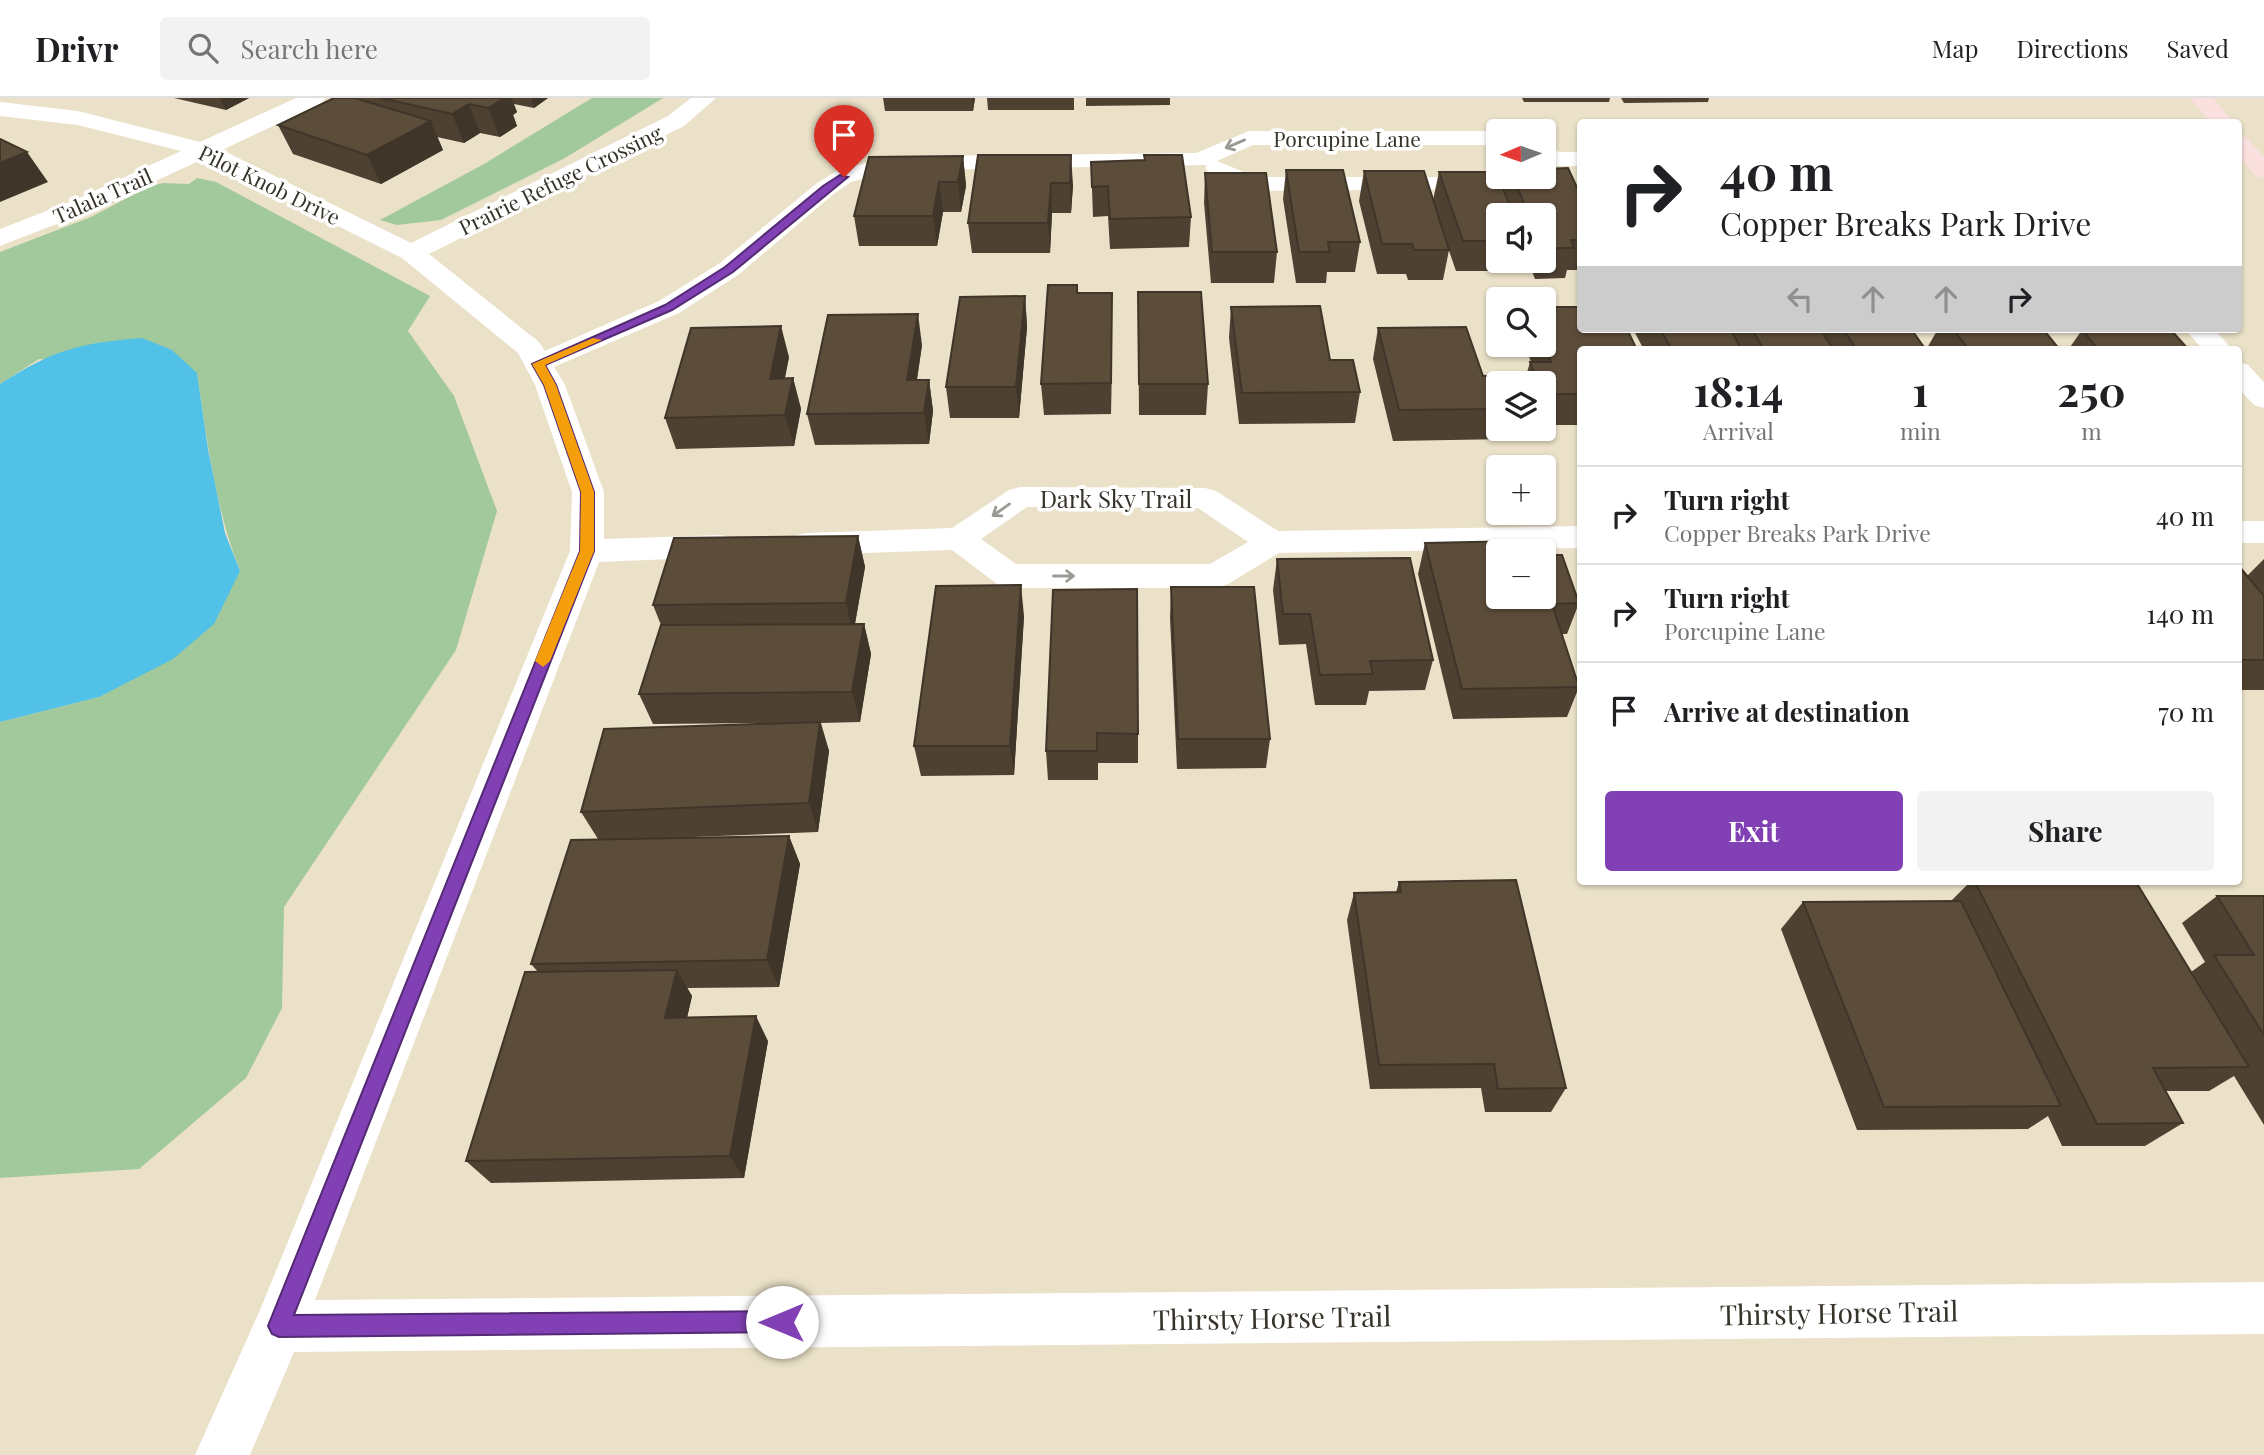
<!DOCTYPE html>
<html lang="en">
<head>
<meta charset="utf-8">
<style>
  :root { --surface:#fff; --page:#f2f2f2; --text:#202124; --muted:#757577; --line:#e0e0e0; --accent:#8140b4 }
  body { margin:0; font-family:"Playfair Display",serif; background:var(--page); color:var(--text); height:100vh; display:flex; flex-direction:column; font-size:26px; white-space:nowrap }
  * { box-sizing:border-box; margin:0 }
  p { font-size:23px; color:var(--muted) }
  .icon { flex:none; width:38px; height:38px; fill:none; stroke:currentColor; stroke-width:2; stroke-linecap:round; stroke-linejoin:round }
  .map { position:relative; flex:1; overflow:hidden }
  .details { position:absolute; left:1577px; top:248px; width:665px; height:539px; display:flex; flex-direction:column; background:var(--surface); border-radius:7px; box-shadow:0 2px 5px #0004 }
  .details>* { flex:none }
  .guide { position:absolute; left:1577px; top:21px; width:665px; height:214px; border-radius:7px; box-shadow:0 2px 5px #0004; background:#fff; color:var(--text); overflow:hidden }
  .needle { width:46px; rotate:268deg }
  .tools { position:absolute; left:1486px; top:21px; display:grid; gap:14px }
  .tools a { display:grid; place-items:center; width:70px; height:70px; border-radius:7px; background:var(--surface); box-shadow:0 2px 5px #0004; font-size:35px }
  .pin { position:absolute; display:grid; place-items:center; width:60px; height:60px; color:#fff; margin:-72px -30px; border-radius:50% 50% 50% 0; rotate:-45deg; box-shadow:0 0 7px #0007 }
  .pin .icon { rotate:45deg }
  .me { position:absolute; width:77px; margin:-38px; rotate:270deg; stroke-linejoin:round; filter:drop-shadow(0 0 5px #0008) }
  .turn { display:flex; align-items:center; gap:24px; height:147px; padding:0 28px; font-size:32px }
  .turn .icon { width:91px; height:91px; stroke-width:2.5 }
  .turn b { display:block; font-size:49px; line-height:60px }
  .lanes { display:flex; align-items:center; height:66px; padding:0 28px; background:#0003; justify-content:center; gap:35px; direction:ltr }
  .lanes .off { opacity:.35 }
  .eta { display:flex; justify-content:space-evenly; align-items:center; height:119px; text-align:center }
  .eta b { font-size:42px; font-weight:700; line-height:49px }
  .primary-button { display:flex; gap:14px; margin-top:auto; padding:14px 28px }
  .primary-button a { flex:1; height:80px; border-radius:7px; background:var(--accent); color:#fff; font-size:28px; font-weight:700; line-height:80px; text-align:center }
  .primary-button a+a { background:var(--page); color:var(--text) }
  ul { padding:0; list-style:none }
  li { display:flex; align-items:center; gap:21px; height:98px; padding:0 28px; border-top:2px solid var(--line) }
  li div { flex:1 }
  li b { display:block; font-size:26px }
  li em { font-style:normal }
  header { display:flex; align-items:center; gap:42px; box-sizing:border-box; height:98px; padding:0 35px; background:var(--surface); border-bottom:2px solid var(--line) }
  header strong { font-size:33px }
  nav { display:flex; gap:38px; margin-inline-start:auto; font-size:24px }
  .search { width:490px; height:63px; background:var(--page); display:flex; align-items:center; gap:18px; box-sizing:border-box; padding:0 24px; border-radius:7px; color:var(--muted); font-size:26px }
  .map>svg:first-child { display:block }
</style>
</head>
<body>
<header>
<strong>Drivr</strong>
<div class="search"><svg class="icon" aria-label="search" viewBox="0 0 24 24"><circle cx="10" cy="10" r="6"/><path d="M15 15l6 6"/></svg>Search here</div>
<nav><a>Map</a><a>Directions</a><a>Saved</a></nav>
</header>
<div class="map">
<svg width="2264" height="1357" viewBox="0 0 2264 1357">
  <rect width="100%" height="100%" fill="#ebe1c8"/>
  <g fill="#a2c99b">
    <path d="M592,0H663L565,60L441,122L397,127L380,122L484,66Z"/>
    <path d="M197,80L216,84L430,198L408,233L454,298L497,413L456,552L284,809L282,910L246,980L139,1071L0,1080V624L99,599L240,473C215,409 207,342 197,275L39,261L0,286V154L91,119L148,89L163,85L189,86Z"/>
  </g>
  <path fill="#51c1e7" d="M142,240L172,252L197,275L208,351L225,435L240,473L214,526L173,561L99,599L0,624V286C53,252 79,245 142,240Z"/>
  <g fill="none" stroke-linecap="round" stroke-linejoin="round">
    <g fill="#fff" fill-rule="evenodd">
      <path d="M296,0H325L322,5L222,52L411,145L668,18L691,0H716L684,28L429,156L539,244L545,253L659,203L720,165L817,85L835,74L865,65L924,58L1196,55L1249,33H1498V47H1253L1217,63L1256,79H1544V74L1548,79L1539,89L1530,91L1252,93L1209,75L1205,70L1207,67L924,72L875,77L851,84L835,95L738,177L679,215L554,269L565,287L604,394V441L721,437L733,440L737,448L733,456L721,459L599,464L315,1202L2264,1184V1236L294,1254L250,1357H195L260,1212L570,453L572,394L535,287L518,255L402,160L203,61L95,111L0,148V131L77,101L181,53L78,27L0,18V4L78,13L200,44Z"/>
      <path d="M1544,48L1560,54H1580V68H1556L1544,64Z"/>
      <path d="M2185,231H2214L2233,252H2203Z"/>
      <path d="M2238,264L2248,267L2264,284V310L2254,307L2238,290Z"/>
      <path d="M1020,389L1205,390L1216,393L1278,433L1580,428V450L1279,455L1228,486L1216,490H1009L997,486L952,452L806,457L794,454L790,446L794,438L806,435L952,430L1009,392ZM1027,409L1198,410L1248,444L1210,466H1016L981,441Z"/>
      <rect x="2238" y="423" width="26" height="22"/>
    </g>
    <g fill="#fbe0e0" fill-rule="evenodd">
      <path d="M2190,0H2213L2233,24H2210Z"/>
      <path d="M2238,37L2246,39L2264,59V80L2256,78L2238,58Z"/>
    </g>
  </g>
  <g fill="#4f4132">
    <path d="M174,0H249L226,12Z"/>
    <path d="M334,0H548L534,10L514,6L517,14L513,17L517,28L500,39L480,35L464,45L437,39L443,52L381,86L293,56L278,27Z"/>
    <path d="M883,0H975L973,13H885Z"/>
    <path d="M987,0H1074V12H988Z"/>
    <path d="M1086,0H1170V7L1086,8Z"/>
    <path d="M1522,0H1610L1609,4H1524Z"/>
    <path d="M1621,0H1709L1708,4L1624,5Z"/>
    <path d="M978,57L1073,87L1071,115H1052L1050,155H972L968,125Z"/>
    <path d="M963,58L966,88L961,114H943L937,148H859L854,118Z"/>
    <path d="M1091,64L1191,119L1189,149L1110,151L1108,118L1093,119Z"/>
    <path d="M1286,72L1360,144L1355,174H1327L1326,185H1296L1283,101Z"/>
    <path d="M1364,73L1433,102L1439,74L1504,93L1507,79H1544L1579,93L1580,88V172H1567L1565,180L1535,181L1528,163H1544V117H1498V163H1519L1516,173H1456L1447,147L1449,152L1443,182H1408L1406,176H1377L1359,103Z"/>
    <path d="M1205,75L1277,154L1274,185H1211L1204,105Z"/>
    <path d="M1138,194L1208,286L1206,317H1139Z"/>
    <path d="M1078,195L1112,226L1111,316L1044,317L1041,286Z"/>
    <path d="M1025,198L1027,229L1019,320H950L946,289Z"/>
    <path d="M1231,209L1330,262L1360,294L1355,325L1239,326L1229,240Z"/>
    <path d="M1544,209L1580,252V327H1544V285H1524L1530,264H1531L1525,247H1544Z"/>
    <path d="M1378,230L1498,285V331H1511L1508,341L1393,343L1373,261Z"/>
    <path d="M1633,231H1911L1926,252H1644Z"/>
    <path d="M1938,231H2043L2060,252H1929L1927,250Z"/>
    <path d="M2082,232L2189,252H2068Z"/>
    <path d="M922,247L917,282H929L933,313L929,346L815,347L807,316Z"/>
    <path d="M789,259L785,280H793L801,311L794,348L676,351L665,320Z"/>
    <path d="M858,438L865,469L855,526H864L871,556L860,624L821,625L829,653L818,734L642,741L789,738L800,766L779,889L687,890L692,898L687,920L768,943L744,1080L491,1085L466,1063L538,874L531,866L598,741L581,714L776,625L653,626L639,596L661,527L653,507Z"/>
    <path d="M1425,445L1498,453L1579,505L1567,536H1562L1579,589L1567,619L1453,621L1418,476Z"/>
    <path d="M1277,461L1433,562L1425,592L1369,593L1366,607H1315L1306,546L1279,547L1273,492Z"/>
    <path d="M2264,461V592H2238V467L2247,478Z"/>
    <path d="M1171,489L1270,641L1266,670L1177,671L1170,520Z"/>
    <path d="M1053,492L1138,636V665H1098V682H1048L1046,653Z"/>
    <path d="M1024,518L1014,677L921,678L914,648Z"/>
    <path d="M1399,784L1566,990L1551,1014H1485L1481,990L1370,991L1347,822L1354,795L1396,794Z"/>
    <path d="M1970,784H2136L2191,874L2205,864L2182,825L2217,798H2264V1027L2234,978L2209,993H2166L2183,1025L2145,1048H2062L2048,1018L2028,1031L1857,1032L1781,831L1803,804L1951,803Z"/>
  </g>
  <g fill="#403529">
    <path d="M220,0H249L226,12Z"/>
    <path d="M491,0H511L517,14L513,17L517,28L500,39L488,10Z"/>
    <path d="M531,0H548L534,10Z"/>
    <path d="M972,0H975L973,13Z"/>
    <path d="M469,6L480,35L464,45L452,16Z"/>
    <path d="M431,23L443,52L381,86L367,57Z"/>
    <path d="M27,54L48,84L0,104V65Z"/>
    <path d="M1071,57L1073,87L1071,115L1070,85Z"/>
    <path d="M963,58L966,88L961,114L958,84Z"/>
    <path d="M939,84L943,114L937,148L933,118Z"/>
    <path d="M1051,85L1052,115L1050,155L1048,125Z"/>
    <path d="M1112,195V226L1111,316V285Z"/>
    <path d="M1025,198L1027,229L1019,320L1016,289Z"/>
    <path d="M918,216L922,247L912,313L907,282Z"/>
    <path d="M781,228L789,259L778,312L770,281Z"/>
    <path d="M793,280L801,311L794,348L785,317Z"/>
    <path d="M929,282L933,313L929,346L924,315Z"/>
    <path d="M858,438L865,469L853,536L846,505Z"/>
    <path d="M1021,487L1024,518L1014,677L1010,648Z"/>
    <path d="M864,526L871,556L860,624L852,594Z"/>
    <path d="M820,624L829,653L818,734L809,705Z"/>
    <path d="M789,738L800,766L779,889L767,862Z"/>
    <path d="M677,872L692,898L681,945L665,920Z"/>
    <path d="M756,918L768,943L744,1080L730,1058Z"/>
  </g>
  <g fill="#5c4c3a" stroke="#403529" stroke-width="2">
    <path d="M334,0H355L431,23L367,57L278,27Z"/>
    <path d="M381,0H505L488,10L469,6L452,16Z"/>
    <path d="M0,41L27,54L0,65Z"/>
    <path d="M978,57H1071L1070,85H1051L1048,125H968Z"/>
    <path d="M1144,57H1182L1191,119L1110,121L1108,88L1092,89L1091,64L1145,62Z"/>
    <path d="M963,58L958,84H939L933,118H854L869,59Z"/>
    <path d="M1568,70L1580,96V142H1571L1574,150H1544V117H1529L1513,79H1544V71Z"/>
    <path d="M1286,72H1343L1360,144H1328L1330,154H1299Z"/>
    <path d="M1364,73H1424L1449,152H1414L1412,146H1382Z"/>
    <path d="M1439,74H1496L1514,117H1498V143H1463Z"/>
    <path d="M1205,75H1266L1277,154H1212Z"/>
    <path d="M1048,187H1077V195H1112L1111,285L1041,286Z"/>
    <path d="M1138,194H1201L1208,286H1139Z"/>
    <path d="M1025,198L1016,289H946L960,199Z"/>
    <path d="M1320,208L1330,262H1353L1360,294L1242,295L1231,209Z"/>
    <path d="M1544,209H1580V231H1627L1637,252H1580V296H1544V285H1538L1530,264H1551L1544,242Z"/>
    <path d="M918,216L907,282H929L924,315L807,316L828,217Z"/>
    <path d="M781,228L770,281L793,280L785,317L665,320L691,230Z"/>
    <path d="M1466,229L1483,278L1504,277L1507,285H1498V311L1399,312L1378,230Z"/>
    <path d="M1660,231H1730L1742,252H1672Z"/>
    <path d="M1752,231H1820L1834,252H1764Z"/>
    <path d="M1843,231H1911L1926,252H1857Z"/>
    <path d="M1953,231H2043L2060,252H1969Z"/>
    <path d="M2082,232H2171L2189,252H2099Z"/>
    <path d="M858,438L846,505L653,507L674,440Z"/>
    <path d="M1520,443L1523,453H1498V499H1544V457H1562L1579,505L1552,506L1579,589L1462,591L1425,445Z"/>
    <path d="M1410,460L1433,562L1370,563L1373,576L1320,577L1310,516H1283L1277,461Z"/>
    <path d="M2238,467L2264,498V562H2238Z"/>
    <path d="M1021,487L1010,648H914L936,488Z"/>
    <path d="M1171,489H1254L1270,641H1178Z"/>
    <path d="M1137,491L1138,636L1097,635V653H1046L1053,492Z"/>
    <path d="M864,526L852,594L639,596L661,527Z"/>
    <path d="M820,624L809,705L581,714L604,631Z"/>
    <path d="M789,738L767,862L531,866L571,742Z"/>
    <path d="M1516,782L1566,990L1498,991L1494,966L1379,967L1354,795L1401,794L1399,784Z"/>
    <path d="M1975,784H2136L2249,969L2153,970L2183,1025L2097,1026Z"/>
    <path d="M2217,798H2264V937L2214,857H2254Z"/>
    <path d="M1961,803L2061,1008L1884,1009L1803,804Z"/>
    <path d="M677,872L665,920L756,918L730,1058L466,1063L525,874Z"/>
  </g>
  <defs><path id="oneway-shaft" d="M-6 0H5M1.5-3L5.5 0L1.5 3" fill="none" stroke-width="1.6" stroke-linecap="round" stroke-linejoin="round" transform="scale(1.75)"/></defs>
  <g stroke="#9b9994">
    <use href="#oneway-shaft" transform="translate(1235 46) rotate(157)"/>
    <use href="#oneway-shaft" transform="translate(1001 412) rotate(145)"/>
    <use href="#oneway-shaft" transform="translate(1064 478)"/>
  </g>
  <path fill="#8140b4" stroke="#542a75" stroke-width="2" d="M840,77L848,79L733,174L672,212L545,267L556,287L594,394V453L294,1217L782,1213L790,1216L793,1224L790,1231L782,1234L279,1239L272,1236L268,1228L580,453L581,394L544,287L532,266L665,207L725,169L823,88Z"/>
  <path fill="#f59e0b" d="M593,240L602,242L545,267L556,287L594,394V453L550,563L543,569L535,563L580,453L581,394L544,287L532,266Z"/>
  <g text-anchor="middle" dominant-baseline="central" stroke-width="7" stroke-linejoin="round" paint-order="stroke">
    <g font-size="21" fill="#37332a" stroke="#fff">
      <text x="1347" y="40">Porcupine Lane</text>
      <text transform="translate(560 81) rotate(-26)">Prairie Refuge Crossing</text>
      <text transform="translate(270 86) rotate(26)">Pilot Knob Drive</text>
      <text transform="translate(102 97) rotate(-24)">Talala Trail</text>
    </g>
    <g font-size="24" fill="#37332a" stroke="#fff">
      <text x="1116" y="400">Dark Sky Trail</text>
    </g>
    <g font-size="28" fill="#37332a" stroke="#fff">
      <text transform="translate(1839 1214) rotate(-1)">Thirsty Horse Trail</text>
      <text transform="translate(1272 1219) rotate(-1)">Thirsty Horse Trail</text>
    </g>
  </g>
</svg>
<div class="tools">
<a><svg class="needle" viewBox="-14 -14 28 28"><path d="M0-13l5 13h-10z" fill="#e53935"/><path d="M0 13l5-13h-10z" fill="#757577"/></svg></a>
<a><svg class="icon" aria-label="sound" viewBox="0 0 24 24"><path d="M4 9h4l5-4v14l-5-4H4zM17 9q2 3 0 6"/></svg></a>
<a><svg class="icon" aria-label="search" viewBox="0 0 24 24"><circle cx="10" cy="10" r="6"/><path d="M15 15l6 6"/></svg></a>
<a><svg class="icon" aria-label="layers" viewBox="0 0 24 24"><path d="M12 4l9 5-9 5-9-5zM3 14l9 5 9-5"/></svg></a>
<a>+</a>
<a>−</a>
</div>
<div class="pin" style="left:844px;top:79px;background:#d93025"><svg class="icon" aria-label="arrive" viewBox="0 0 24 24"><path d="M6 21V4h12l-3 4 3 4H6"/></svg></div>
<svg class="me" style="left:782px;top:1224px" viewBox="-20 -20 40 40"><circle r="19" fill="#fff"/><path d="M0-13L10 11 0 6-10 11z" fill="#8140b4"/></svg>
<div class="guide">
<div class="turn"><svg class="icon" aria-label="right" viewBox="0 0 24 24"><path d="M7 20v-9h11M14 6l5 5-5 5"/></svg><div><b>40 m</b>Copper Breaks Park Drive</div></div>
<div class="lanes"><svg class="icon off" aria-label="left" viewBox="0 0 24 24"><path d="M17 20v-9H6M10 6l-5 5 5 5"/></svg><svg class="icon off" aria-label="ahead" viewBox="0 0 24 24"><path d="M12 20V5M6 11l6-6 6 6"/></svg><svg class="icon off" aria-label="ahead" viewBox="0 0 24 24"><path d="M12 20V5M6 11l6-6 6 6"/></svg><svg class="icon" aria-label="right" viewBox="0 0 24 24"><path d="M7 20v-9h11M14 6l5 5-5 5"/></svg></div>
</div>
<section class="details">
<div class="eta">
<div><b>18:14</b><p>Arrival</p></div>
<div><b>1</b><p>min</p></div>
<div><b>250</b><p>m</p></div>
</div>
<ul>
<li><svg class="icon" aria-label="right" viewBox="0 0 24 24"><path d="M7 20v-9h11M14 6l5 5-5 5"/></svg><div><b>Turn right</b><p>Copper Breaks Park Drive</p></div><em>40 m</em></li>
<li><svg class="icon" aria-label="right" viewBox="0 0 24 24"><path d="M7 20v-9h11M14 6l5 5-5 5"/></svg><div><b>Turn right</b><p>Porcupine Lane</p></div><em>140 m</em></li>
<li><svg class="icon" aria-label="arrive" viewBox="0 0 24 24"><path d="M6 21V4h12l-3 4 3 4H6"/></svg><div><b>Arrive at destination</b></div><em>70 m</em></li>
</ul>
<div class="primary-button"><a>Exit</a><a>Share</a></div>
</section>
</div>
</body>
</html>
